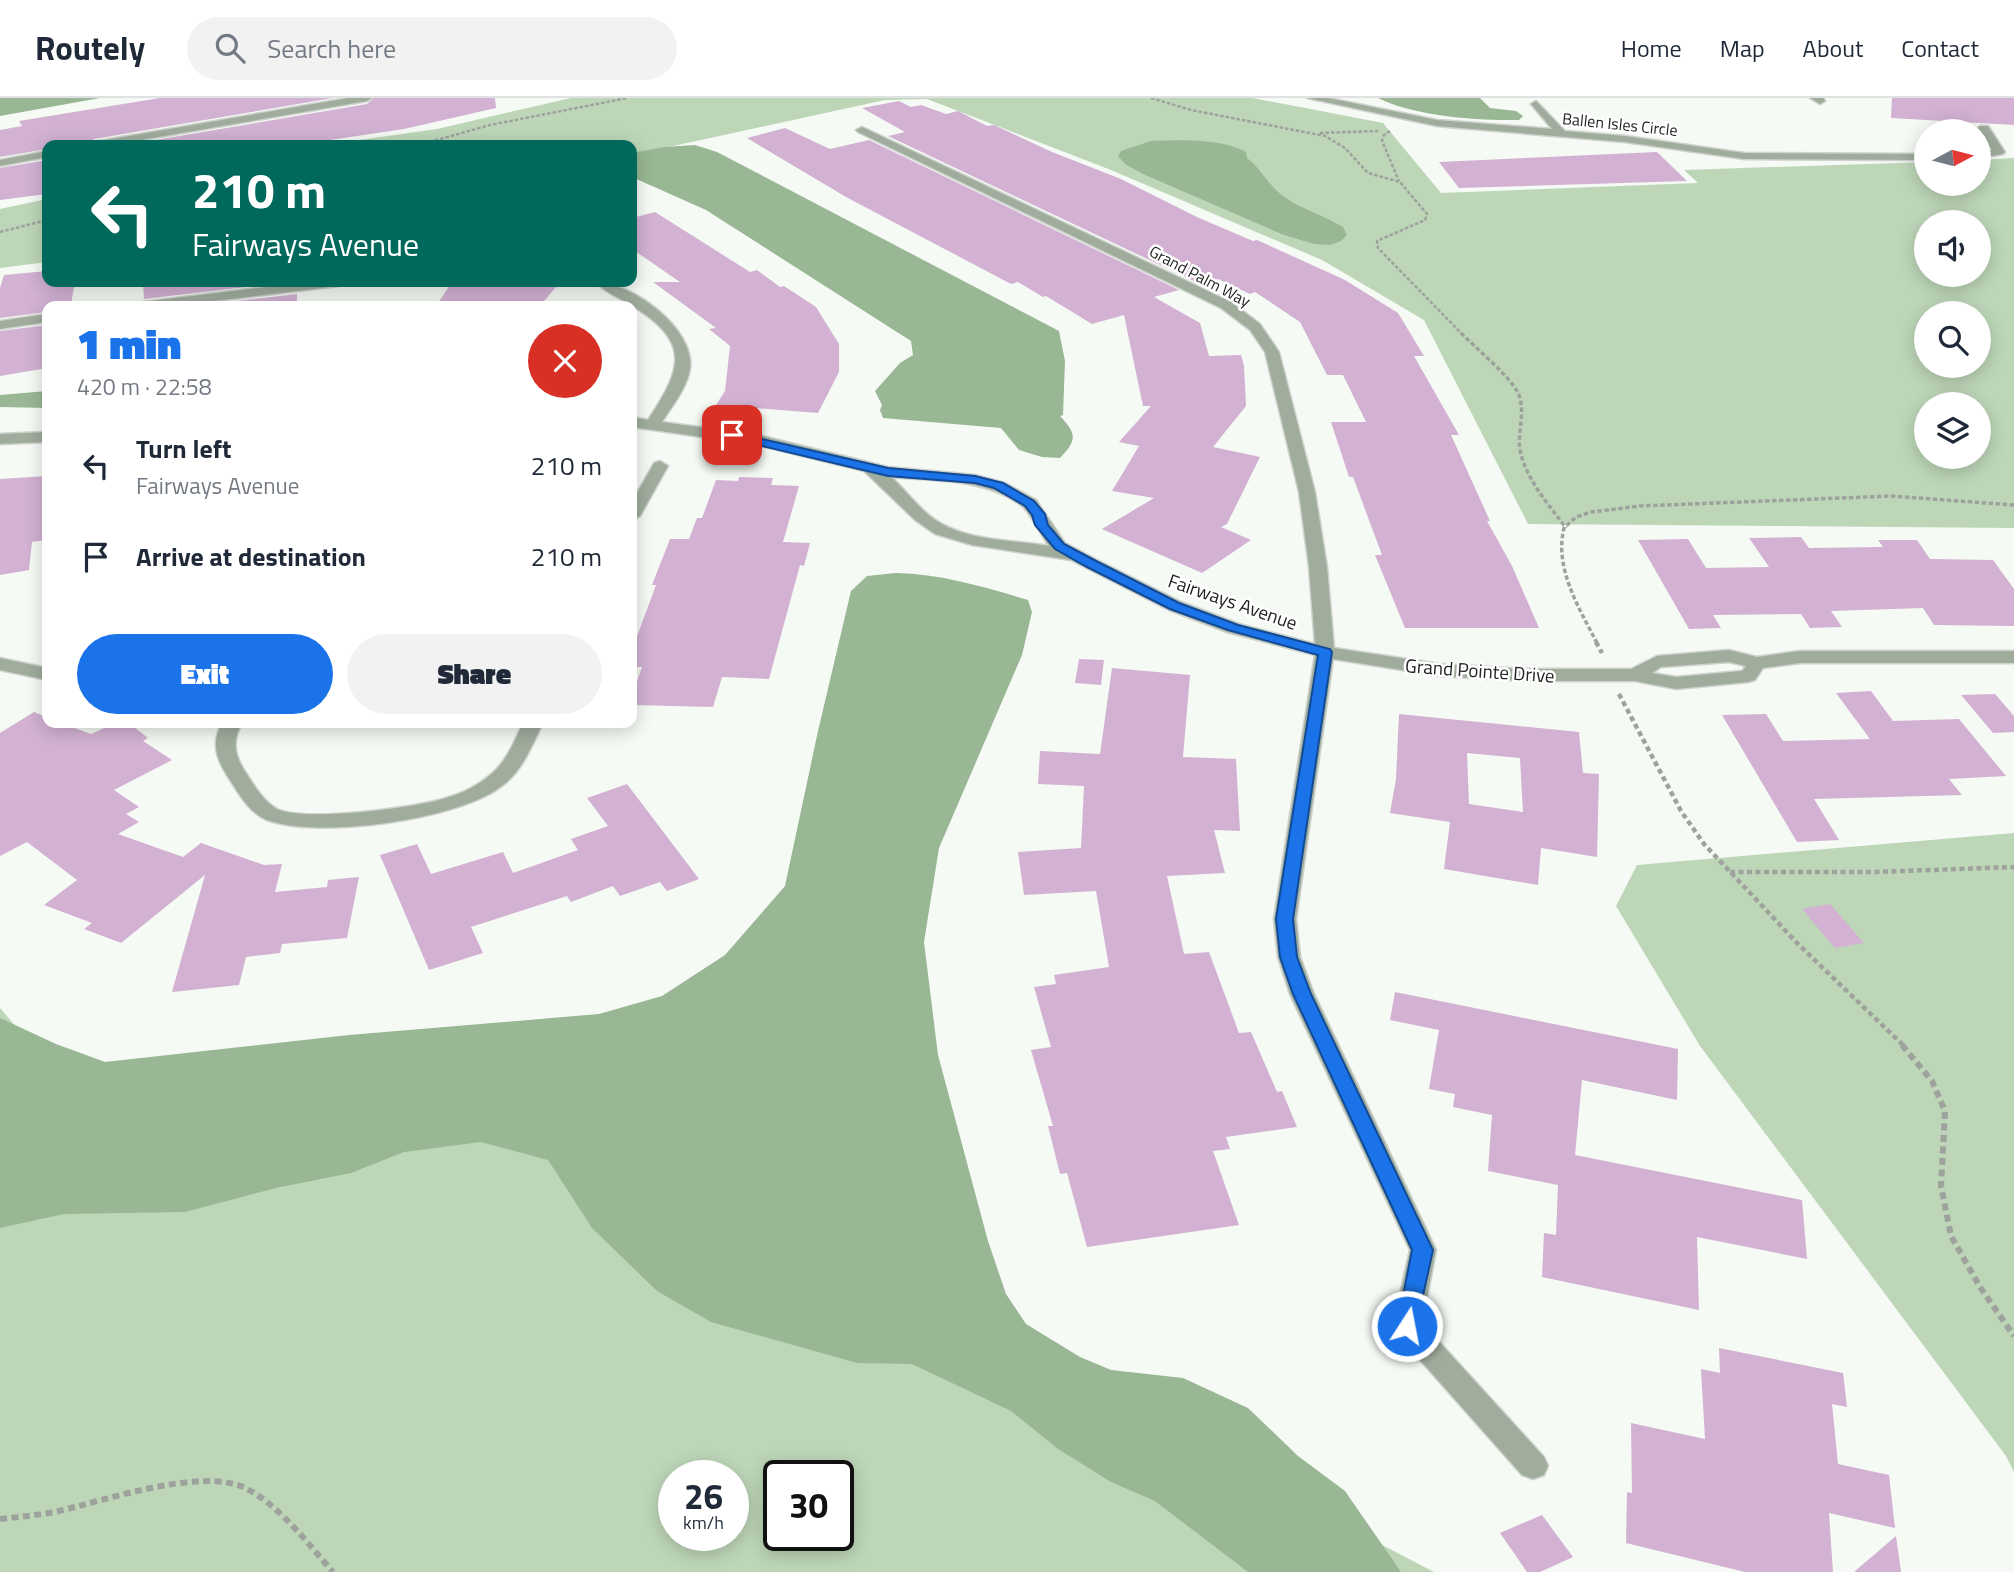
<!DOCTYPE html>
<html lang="en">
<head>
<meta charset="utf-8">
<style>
  :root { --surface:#fff; --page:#f2f2f3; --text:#1f2937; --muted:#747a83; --line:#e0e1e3; --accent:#1a73e8 }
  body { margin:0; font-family:"Titillium Web",sans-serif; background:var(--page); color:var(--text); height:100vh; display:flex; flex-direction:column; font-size:26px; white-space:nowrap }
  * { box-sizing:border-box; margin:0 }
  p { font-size:23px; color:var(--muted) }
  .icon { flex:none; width:38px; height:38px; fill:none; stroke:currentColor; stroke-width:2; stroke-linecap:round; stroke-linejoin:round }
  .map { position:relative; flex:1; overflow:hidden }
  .panel { position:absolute; left:42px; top:203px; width:595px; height:427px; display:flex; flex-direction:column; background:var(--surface); border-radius:14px; box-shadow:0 4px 18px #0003 }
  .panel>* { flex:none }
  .top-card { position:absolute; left:42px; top:42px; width:595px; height:147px; border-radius:14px; box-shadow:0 4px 18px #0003; background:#00695c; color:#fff; overflow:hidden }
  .needle { width:46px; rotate:83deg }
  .buttons { position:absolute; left:1914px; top:21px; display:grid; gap:14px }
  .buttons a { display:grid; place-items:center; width:77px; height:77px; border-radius:50%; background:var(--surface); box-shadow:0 4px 18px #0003; font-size:35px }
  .speed { position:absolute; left:658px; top:1362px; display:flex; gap:14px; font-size:35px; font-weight:700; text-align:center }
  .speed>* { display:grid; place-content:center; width:91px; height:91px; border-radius:50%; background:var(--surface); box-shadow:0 4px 18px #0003; line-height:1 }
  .speed small { font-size:18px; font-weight:400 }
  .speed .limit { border:4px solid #111; border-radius:10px; background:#fff; color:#111 }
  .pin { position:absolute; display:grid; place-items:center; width:60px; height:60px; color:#fff; margin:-30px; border-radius:14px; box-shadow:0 4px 10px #0006 }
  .me { position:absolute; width:77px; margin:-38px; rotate:11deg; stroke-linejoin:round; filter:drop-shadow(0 0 5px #0008) }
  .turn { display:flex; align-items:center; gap:24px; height:147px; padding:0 35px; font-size:32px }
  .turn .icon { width:91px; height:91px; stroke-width:2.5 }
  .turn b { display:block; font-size:49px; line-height:60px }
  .round { display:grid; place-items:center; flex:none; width:74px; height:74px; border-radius:37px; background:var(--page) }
  .headline { display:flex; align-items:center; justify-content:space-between; height:119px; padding:0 35px }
  h1 { font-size:42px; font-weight:800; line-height:52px; color:var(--accent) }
  .primary-button { display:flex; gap:14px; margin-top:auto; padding:14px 35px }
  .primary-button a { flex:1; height:80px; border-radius:42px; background:var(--accent); color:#fff; font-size:28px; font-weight:800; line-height:80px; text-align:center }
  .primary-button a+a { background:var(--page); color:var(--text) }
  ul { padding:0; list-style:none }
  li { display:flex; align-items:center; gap:21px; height:91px; padding:0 35px }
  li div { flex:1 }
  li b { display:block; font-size:26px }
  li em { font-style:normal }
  header { display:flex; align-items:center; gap:42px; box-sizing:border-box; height:98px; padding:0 35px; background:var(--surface); border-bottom:2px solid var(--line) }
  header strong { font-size:33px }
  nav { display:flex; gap:38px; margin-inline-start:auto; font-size:24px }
  .search { width:490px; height:63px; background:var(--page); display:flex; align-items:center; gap:18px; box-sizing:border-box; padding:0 24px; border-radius:38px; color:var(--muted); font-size:26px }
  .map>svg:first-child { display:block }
</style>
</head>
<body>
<header>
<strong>Routely</strong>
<div class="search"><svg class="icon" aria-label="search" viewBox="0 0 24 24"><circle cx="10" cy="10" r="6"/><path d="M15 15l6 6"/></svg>Search here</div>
<nav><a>Home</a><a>Map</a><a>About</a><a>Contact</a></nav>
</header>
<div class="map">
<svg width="2014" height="1474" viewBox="0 0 2014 1474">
  <rect width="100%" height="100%" fill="#f5faf4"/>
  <g fill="#bdd6b8" fill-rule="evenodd">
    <path d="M571,0H1253L1383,25L1441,95L1698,85L1684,72L1927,64V86H1979V62L2014,60V430L1528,426L1424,222L1322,162L1111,72L927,1L885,2L632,57V47H324L437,31ZM1927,124H1979V177H1927ZM1927,215H1979V268H1927ZM1927,306H1979V359H1927Z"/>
    <path d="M47,101V164L0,170V111Z"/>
    <path d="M2014,735V1374L2006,1358L1700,948L1616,808L1637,767Z"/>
    <path d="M0,910L99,1026L627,1039L1177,1340L1434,1474H0ZM674,1377H733V1437H674ZM779,1377H838V1437H779Z"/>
  </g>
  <g fill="#99b794">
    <path d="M0,0H100L0,18Z"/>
    <path d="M1378,0H1480L1490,10L1516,13L1523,18L1519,22C1478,23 1414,18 1378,0Z"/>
    <path d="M1151,43C1180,42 1220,40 1246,54L1247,60C1259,69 1265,81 1276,92C1295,110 1322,116 1343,129L1347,137L1341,143L1330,147L1314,146L1284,137L1143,76L1125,66L1118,58L1121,53Z"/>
    <path d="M695,47L717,54L1059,233L1065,263L1063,317L1060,318C1077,336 1077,342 1060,360L1042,359L1019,352L1001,330L883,320L880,312L882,307L875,293L900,265L913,257L911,243L706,112L632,79V55L664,49Z"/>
    <path d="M47,293V310L0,309V297Z"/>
    <path d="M896,475C942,476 984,489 1028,502L1032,514L1022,557L939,750L924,844L938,957L988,1143L1006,1196L1026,1226L1080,1259L1111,1272L1183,1280L1248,1310L1298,1358L1345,1393L1401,1474H1248L1155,1403L1111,1384L1058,1351L1011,1313L912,1266L857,1265L711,1224L657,1193L592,1130L548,1062L481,1044L404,1054L351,1075L276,1090L185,1114L64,1116L0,1130V920L56,946L105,964L349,937L599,916L662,898L725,857L785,788L818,633L851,493L867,478Z"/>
  </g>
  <g fill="#d2b1d3" fill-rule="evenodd">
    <path d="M160,0H333L94,41L86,47H47V51L0,59V32L22,28L19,23Z"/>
    <path d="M374,0H495L496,10L404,31L296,47H126L367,6Z"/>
    <path d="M1892,0H2014V27L1891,20Z"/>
    <path d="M899,3L911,9L921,7L946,16L958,13L987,28L994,27L1052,54L1121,81L1199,120L1253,143L1257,142L1345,182L1398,215L1424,258H1414L1459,337H1451L1490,423H1487L1512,468L1539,530H1405L1375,457H1382L1353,379H1349L1331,324H1366L1343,277H1327L1300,224L1255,194L1250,196L1218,181L1200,186L888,38L905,34L862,10Z"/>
    <path d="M785,30L830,51L869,42L1179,192L1154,199L1200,225L1209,258L1241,257L1244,268L1246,308L1213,349L1260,359L1227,426L1221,429L1251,442L1202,475L1102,431L1154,400L1112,393L1139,348L1119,344L1151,308H1143L1124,217L1092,226L1046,198L1043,199L1018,184L1011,186L846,99L747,40Z"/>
    <path d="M1657,54L1687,83L1459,90L1439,64Z"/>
    <path d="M47,62V96L0,102V70Z"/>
    <path d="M655,114L750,174L757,172L780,189L784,188L816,209L839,246V274L818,315L716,307L725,293L730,248L709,231L716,230L653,184H680L632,151V120Z"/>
    <path d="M47,173V184H75L71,206L47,208V214L0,220V190L4,177Z"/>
    <path d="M143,184H288L144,201Z"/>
    <path d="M452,184H560L540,208H436Z"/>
    <path d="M297,196V208H194Z"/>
    <path d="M47,227V270L0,278V233Z"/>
    <path d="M47,378L46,442L32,444L29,472L0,477V381Z"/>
    <path d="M739,379L773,380L771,387L799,388L783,444L810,445L804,468L800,467L769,581L722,579L713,609L632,607V598L642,569H632V552L656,487H652L670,441H689L697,420H702L716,382L738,383Z"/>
    <path d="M1801,439L1809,450L1883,449L1878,442H1917L1930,461L1993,462L2014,491V528L1934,527L1923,510L1831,513L1842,529L1810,530L1801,516L1713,517L1721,530L1689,531L1638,442L1688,441L1706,470L1769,469L1749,440Z"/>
    <path d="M1079,561L1104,562L1101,587L1075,585Z"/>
    <path d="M1112,570L1190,577L1183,659L1236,661L1240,733L1214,732L1225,775L1167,778L1184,856L1209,854L1239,935L1251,934L1277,994L1282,993L1297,1029L1226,1039L1230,1051L1213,1053L1239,1127L1087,1149L1067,1075L1060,1076L1048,1028H1053L1031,952L1051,949L1034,889L1056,886L1054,877L1109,869L1096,793L1024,797L1018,754L1081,750L1084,688L1038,686L1040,653L1100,656Z"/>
    <path d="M1871,593L1893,623L1959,621L2006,678L1949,681L1962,697L1814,701L1839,742L1797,744L1722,617L1766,616L1783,643L1870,641L1836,595Z"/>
    <path d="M1995,596L2014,618V634L1993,635L1961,597Z"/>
    <path d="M34,614L47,619V625H61L91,636L115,625H129L148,640L143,643L172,662L114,692L139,709L126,716L139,724L118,736L183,759L201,745L264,767L282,766L275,794L327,789L328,782L359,779L347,840L282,846L280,855L246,859L239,887L172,894L205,777L121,845L84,831L92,825L44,807L77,782L27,744L0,758V635Z"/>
    <path d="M1399,616L1579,634L1583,675L1599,676L1597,759L1541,750L1538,787L1444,771L1450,724L1390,715L1396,681ZM1467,655L1520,660L1523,714L1469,706Z"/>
    <path d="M627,686L699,781L667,793L660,784L620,798L613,788L571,804L567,798L471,829L483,855L429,872L380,757L417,746L431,776L503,754L513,775L578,752L571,741L608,728L587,700Z"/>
    <path d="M1830,806L1864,845L1835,850L1802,811Z"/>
    <path d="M1395,894L1678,951L1677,1002L1582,982L1575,1057L1802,1102L1807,1161L1697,1139L1699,1212L1542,1179L1544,1135L1556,1137L1558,1087L1488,1073L1492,1017L1453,1009L1455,996L1429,991L1439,932L1390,922Z"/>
    <path d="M1719,1250L1843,1275L1847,1309L1832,1306L1838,1366L1889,1377L1895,1430L1829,1415L1833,1474H1745L1626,1445L1627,1394L1632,1395L1631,1325L1705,1341L1701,1271L1720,1275Z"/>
    <path d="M1542,1417L1573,1459L1540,1474H1527L1500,1435Z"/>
    <path d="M1896,1438L1901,1474H1854Z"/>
  </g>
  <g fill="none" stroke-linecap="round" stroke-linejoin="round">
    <defs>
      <g id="minor">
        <path d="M348,0H372L367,3L112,47H88L94,44Z"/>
        <path d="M1307,0H1328L1437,22L1552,31L1531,6L1536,3L1565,33L1625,38L1744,55L1927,56V62L1744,61L1625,44L1437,28Z"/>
        <path d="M1810,0H1823L1825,3L1820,6Z"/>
        <path d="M1980,28H1988L2005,54L2003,56L1979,60V54L1992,52L1978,30Z"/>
        <path d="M862,29L1231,204L1260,226L1279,254L1315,394L1327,469L1334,550L1440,566L1523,571H1631L1657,558L1729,552L1757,559L1800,553H2014V565H1800L1763,570L1755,582L1748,584L1676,591L1635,583H1523L1440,578L1333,561L1296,821L1300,859L1314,896L1436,1152L1422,1225L1544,1359L1548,1368L1544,1377L1533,1381L1522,1377L1397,1236L1393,1228L1410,1152L1290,896L1278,859L1274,821L1315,557L1227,534L1169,512L1071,462L972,447L935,436L915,422L864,373L758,347L632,329V319L648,322C683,269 691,244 631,207C620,200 604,194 596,184C631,184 696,231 690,271C687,290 672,308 662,324L758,337L888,369L975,377L1005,385L1036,402L1065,445L1097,462L1181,504L1239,526L1315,546L1309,469L1299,394L1265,254L1250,232L1221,210L858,34L856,32ZM891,379C934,383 986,380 1022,408C1028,412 1043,439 1049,448C1011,441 967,444 934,421C917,409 906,392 891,379ZM1729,564L1746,568L1742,573L1676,579L1652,575L1661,569Z"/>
        <path d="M47,53V59L0,68V62Z"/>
        <path d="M308,184H345L338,188L174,208H136L143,204Z"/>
        <path d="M47,216V224L0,231V223Z"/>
        <path d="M47,334V344L0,346V336Z"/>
        <path d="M660,363L668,368L640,418L632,423V404L654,365Z"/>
        <path d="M0,560L47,570V582L0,572Z"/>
        <path d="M222,625H242C232,643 234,657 246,675C254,687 263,703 277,711C304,724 416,710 446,700C461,696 477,688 489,678C506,665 514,644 523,625H543C532,647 523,672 503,687C460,722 318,741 267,722C249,715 238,694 228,679C216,660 211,645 222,625Z"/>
      </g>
    </defs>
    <use href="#minor" stroke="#cfd3ce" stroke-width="3"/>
    <g stroke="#9ea29d" stroke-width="2.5" stroke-dasharray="3.5 2" stroke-linecap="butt">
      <path d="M1151,0L1191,12L1325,38L1345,50L1368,75L1400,84L1427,116L1425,122L1377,143L1378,150L1463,237"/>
      <path d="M1390,33L1384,37L1382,43L1399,83"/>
      <path d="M1320,35L1378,33"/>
      <path d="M419,47L490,27L627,0"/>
      <path d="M0,134L47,122"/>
    </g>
    <g stroke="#9ea29d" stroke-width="3.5" stroke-dasharray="4.5 2.5" stroke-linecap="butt">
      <path d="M1461,235C1476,250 1508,277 1517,293C1527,311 1517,333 1520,352C1526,381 1548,406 1566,430"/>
      <path d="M1597,545C1579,510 1554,470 1564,430L1576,419L1591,414L1640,408L1891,398L2014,407"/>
    </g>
    <g stroke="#9ea29d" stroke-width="4.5" stroke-dasharray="5 3.5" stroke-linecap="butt">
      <path d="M1596,544L1602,555"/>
      <path d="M1619,596L1681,713L1704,746L1798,846L1904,948"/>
      <path d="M1730,774H1875L2014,769"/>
    </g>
    <g stroke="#9ea29d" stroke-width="6" stroke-dasharray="7 4.5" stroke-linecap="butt">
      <path d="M1902,947L1932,983L1945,1013L1941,1088L1951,1138L1980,1189L2014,1238"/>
      <path d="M0,1421C20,1419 39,1417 59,1413C106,1402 199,1370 243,1389C277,1404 309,1447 333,1474"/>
    </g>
    <use href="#minor" fill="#a0ad9d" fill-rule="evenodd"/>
  </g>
  <path fill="#1a73e8" stroke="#114b97" stroke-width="2" d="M732,334L888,370L975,378L1003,385L1034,403L1045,416L1048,427L1064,446L1096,463L1179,505L1238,527L1330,551L1332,554L1293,821L1297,859L1311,896L1433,1152L1415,1234L1407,1236L1400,1234L1397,1228L1412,1152L1293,896L1280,859L1276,821L1318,557L1228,532L1170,511L1087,469L1055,451L1035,427L1032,417L1025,408L994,390L975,385L888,378L728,340L726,337Z"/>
  <g text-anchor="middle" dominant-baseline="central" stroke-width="5" stroke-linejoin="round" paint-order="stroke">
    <g font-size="16" fill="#222422" stroke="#fff">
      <text transform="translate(1620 26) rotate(6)">Ballen Isles Circle</text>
      <text transform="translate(1200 178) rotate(28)">Grand Palm Way</text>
    </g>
    <g font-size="19" fill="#222422" stroke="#fff">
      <text transform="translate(1233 503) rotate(19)">Fairways Avenue</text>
      <text transform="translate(1480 572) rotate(4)">Grand Pointe Drive</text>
    </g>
  </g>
</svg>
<div class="buttons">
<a><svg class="needle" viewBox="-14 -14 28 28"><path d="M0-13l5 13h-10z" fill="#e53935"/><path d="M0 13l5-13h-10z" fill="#747a83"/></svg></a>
<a><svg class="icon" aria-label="sound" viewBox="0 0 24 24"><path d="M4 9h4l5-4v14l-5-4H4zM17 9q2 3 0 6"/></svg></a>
<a><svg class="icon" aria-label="search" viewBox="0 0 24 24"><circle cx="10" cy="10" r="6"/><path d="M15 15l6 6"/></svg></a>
<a><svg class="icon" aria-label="layers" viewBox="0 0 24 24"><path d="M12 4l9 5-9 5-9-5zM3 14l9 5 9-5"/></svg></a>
</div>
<div class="speed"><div>26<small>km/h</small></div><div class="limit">30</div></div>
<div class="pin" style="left:732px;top:337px;background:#d93025"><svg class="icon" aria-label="arrive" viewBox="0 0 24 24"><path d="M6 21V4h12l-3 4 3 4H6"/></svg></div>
<svg class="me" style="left:1407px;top:1228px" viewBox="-20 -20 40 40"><circle r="17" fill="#1a73e8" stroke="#fff" stroke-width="3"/><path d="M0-11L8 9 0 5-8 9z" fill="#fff"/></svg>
<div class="top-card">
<div class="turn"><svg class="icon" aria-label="left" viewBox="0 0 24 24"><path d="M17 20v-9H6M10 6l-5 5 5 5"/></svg><div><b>210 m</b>Fairways Avenue</div></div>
</div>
<section class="panel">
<div class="headline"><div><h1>1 min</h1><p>420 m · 22:58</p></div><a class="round" style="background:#d93025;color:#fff"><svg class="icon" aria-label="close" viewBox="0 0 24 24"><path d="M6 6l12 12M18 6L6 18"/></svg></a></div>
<ul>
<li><svg class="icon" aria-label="left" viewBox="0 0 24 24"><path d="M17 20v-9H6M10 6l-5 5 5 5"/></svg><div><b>Turn left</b><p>Fairways Avenue</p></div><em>210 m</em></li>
<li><svg class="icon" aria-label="arrive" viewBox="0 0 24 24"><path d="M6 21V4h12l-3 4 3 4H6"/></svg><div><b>Arrive at destination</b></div><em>210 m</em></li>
</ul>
<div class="primary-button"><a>Exit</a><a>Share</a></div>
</section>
</div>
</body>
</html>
